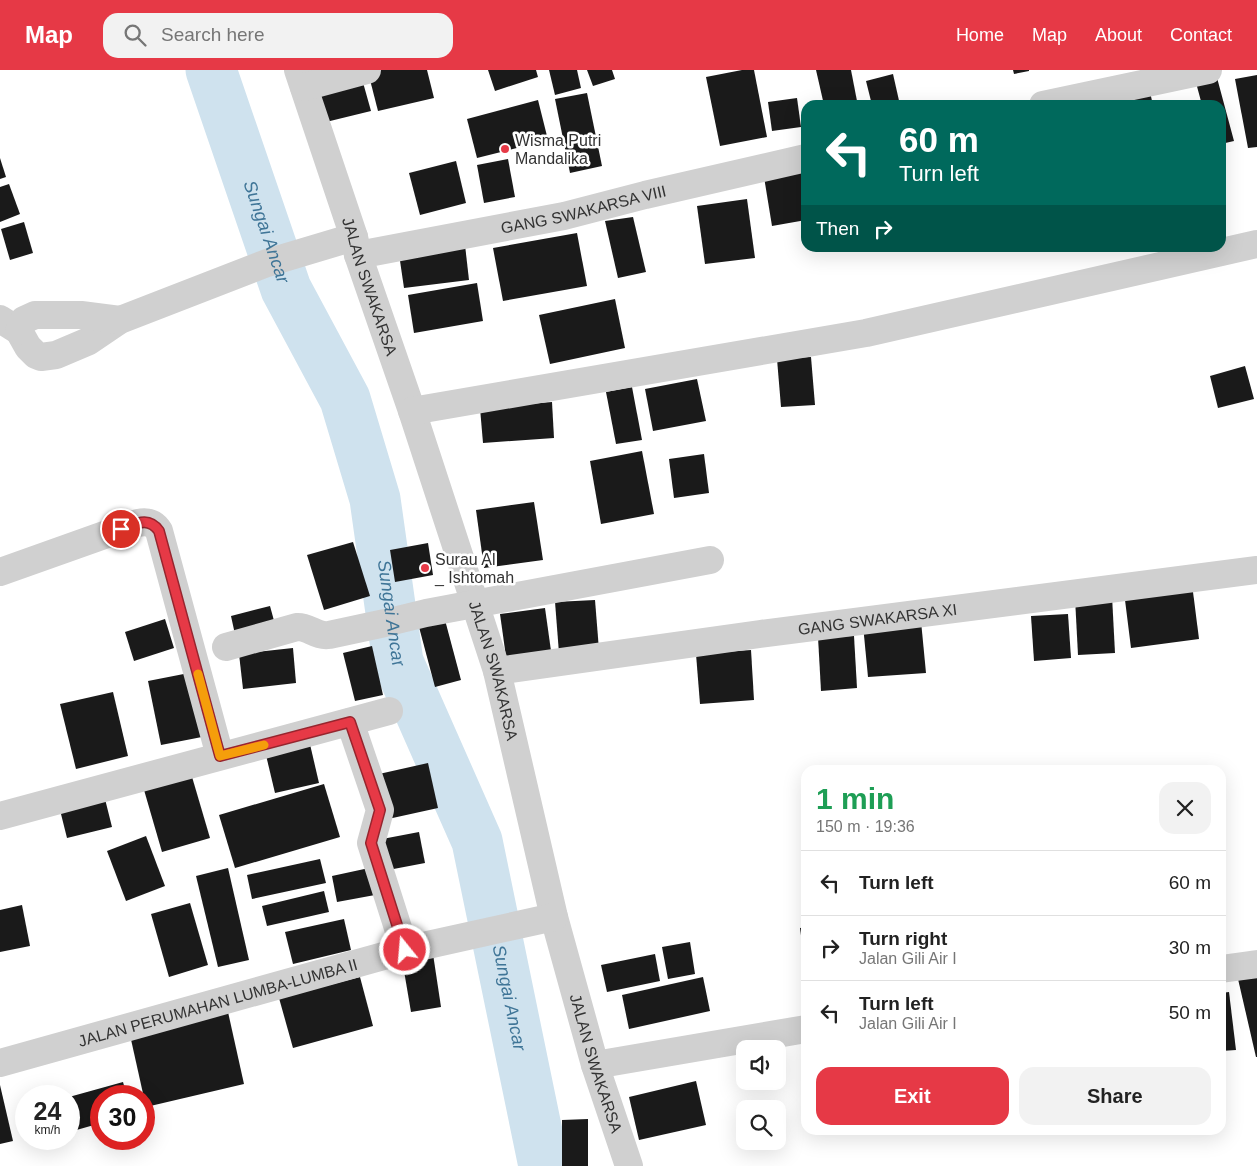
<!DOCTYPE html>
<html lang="en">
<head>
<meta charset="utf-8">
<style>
  :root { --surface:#fff; --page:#f2f2f2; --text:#222; --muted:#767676; --line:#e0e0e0; --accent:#e63946 }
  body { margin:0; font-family:Arial,sans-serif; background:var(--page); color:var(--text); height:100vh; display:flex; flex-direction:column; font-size:19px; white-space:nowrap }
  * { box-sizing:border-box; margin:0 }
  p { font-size:16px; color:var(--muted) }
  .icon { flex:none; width:28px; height:28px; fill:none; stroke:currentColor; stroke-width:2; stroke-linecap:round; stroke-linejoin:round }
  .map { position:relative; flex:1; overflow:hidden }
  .details { position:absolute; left:801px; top:695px; width:425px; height:370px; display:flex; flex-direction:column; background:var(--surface); border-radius:15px; box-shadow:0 5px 20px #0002 }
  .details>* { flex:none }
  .hud { position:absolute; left:801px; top:30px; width:425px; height:152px; border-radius:15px; box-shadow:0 5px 20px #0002; background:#00695c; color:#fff; overflow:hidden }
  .tools { position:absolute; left:736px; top:970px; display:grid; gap:10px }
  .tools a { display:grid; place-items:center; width:50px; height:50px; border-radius:10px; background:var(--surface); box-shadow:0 5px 20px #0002; font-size:25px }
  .speed { position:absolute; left:15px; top:1015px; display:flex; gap:10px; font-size:25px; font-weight:700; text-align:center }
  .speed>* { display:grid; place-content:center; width:65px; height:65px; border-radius:50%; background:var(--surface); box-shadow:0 5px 20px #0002; line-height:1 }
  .speed small { font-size:12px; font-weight:400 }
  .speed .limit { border:8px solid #d22; background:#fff; color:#111 }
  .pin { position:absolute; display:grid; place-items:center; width:42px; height:42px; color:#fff; margin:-21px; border:2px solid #fff; border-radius:50%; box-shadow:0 1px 5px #0007 }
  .me { position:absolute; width:55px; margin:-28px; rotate:343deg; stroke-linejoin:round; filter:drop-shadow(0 0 4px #0008) }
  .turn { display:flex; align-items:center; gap:18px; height:105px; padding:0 15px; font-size:22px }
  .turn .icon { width:65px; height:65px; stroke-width:2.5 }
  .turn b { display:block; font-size:35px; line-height:42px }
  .then { display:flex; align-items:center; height:48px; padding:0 15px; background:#0003; gap:10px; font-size:19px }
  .round { display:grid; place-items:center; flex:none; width:52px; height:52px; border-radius:15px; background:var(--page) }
  .summary { display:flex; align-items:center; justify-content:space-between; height:85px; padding:0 15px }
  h1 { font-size:30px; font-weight:600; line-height:38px; color:#1e9e55 }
  .action { display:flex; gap:10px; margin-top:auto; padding:10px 15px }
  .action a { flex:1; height:58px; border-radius:15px; background:var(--accent); color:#fff; font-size:20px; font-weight:600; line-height:58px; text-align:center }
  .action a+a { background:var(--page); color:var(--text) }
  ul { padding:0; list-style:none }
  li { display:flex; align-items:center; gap:15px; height:65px; padding:0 15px; border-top:1px solid var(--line) }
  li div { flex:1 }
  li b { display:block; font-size:19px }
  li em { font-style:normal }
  header { display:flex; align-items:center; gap:30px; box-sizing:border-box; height:70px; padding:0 25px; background:var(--accent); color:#fff }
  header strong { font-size:24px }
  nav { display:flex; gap:28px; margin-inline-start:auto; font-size:18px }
  .search { width:350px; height:45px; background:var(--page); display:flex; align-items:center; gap:12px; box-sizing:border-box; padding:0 18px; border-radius:15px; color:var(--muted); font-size:19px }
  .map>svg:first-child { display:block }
</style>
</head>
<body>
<header>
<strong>Map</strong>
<div class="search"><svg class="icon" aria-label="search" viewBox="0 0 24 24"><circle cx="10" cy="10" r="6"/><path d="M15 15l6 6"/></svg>Search here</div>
<nav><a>Home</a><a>Map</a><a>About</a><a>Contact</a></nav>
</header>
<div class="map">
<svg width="1257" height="1096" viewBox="0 0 1257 1096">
  <rect width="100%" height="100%" fill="#fff"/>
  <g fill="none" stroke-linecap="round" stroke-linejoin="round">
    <path stroke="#cfe2ee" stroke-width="51" id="s1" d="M211,0L286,219L345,329L375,429L398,592L477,771L544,1096"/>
  </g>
  <g fill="#1a1a1a">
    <path d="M377,0H427L434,28L378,41L368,2Z"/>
    <path d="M488,0H536L538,7L495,21Z"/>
    <path d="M549,0H577L581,18L555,25Z"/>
    <path d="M587,0H612L615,9L593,16Z"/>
    <path d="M742,0H754L767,67L720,76L706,7Z"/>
    <path d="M816,0H851L857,31L840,35H824Z"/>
    <path d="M1013,0H1029V1L1014,4Z"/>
    <path d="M893,4L900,35H872L866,11Z"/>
    <path d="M1216,4L1234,71L1221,74V35H1202L1195,9Z"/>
    <path d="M1257,5V77L1248,78L1235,9Z"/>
    <path d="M362,9L371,41L326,52L318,20Z"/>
    <path d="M1149,18L1153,35H1097Z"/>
    <path d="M587,23L602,96L570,103L555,29Z"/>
    <path d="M797,28L801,57L772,61L768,32Z"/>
    <path d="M538,30L548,70L477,88L467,49Z"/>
    <path d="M0,88L6,107L0,109Z"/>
    <path d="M508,89L515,127L484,133L477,95Z"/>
    <path d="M456,91L466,133L420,145L409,103Z"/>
    <path d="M804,100L806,114V150L772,156L764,107Z"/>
    <path d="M9,114L20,144L0,152V117Z"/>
    <path d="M747,129L755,188L705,194L697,136Z"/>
    <path d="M633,147L646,202L618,208L605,151Z"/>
    <path d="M24,152L33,183L10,190L1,159Z"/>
    <path d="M577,163L587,216L503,231L493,178Z"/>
    <path d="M465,175L469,210L404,218L399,184Z"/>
    <path d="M477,213L483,251L414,263L408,225Z"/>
    <path d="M615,229L625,278L550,294L539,245Z"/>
    <path d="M811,287L815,335L781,337L777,289Z"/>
    <path d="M1245,296L1254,329L1218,338L1210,306Z"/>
    <path d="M697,309L706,351L653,361L645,319Z"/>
    <path d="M632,317L642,370L616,374L606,322Z"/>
    <path d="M552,332L554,368L483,373L480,338Z"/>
    <path d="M642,381L654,444L601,454L590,391Z"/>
    <path d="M704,384L709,423L674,428L669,389Z"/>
    <path d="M534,432L543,490L484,498L476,440Z"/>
    <path d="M353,472L370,526L324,540L307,485Z"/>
    <path d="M428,473L433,505L395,512L390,480Z"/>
    <path d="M1192,514L1199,569L1131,578L1124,522Z"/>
    <path d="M1112,526L1115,583L1078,585L1075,528Z"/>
    <path d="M595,530L599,580L559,583L555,532Z"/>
    <path d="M270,536L276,558L236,569L231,546Z"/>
    <path d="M545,538L552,588L507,594L500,544Z"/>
    <path d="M1068,544L1071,588L1034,591L1031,546Z"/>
    <path d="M165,549L174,578L134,591L125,562Z"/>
    <path d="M445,550L461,610L435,617L419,557Z"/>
    <path d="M921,551L926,603L868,607L863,555Z"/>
    <path d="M854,566L857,618L821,621L818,567Z"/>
    <path d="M372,576L383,625L355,631L343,583Z"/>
    <path d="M293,578L296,613L243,619L239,584Z"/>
    <path d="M751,580L754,630L700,634L696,584Z"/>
    <path d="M194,602L207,666L161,675L148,611Z"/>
    <path d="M113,622L128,686L76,699L60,634Z"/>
    <path d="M309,670L319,713L275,723L265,681Z"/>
    <path d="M428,693L438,738L388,749L379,704Z"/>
    <path d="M190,700L210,768L162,782L142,713Z"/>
    <path d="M324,714L340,767L235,798L219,745Z"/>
    <path d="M103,721L112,757L67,768L58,732Z"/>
    <path d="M419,762L425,793L383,801L377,770Z"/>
    <path d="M146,766L165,816L126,831L107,781Z"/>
    <path d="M320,789L326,813L252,829L247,805Z"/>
    <path d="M228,798L249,890L218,897L196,806Z"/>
    <path d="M369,798L375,825L337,832L332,806Z"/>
    <path d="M324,821L329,842L267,856L262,836Z"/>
    <path d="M190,833L208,895L169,907L151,844Z"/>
    <path d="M22,835L30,876L0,882V840Z"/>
    <path d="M344,849L351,880L293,894L285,862Z"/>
    <path d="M806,857V895H805L800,858Z"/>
    <path d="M690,872L695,904L668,909L662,877Z"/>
    <path d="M433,884L441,937L411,942L402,889Z"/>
    <path d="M655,884L660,911L607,922L601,895Z"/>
    <path d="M1257,905V987H1256L1238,909Z"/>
    <path d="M360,907L373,956L293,978L279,928Z"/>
    <path d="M703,907L710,941L629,959L622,925Z"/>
    <path d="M1229,922L1236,980L1221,981V923Z"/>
    <path d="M228,942L244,1014L146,1037L130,965Z"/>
    <path d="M696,1011L706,1055L639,1070L629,1027Z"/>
    <path d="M123,1012L127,1026H101V1053L73,1061L69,1048V1027Z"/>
    <path d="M0,1015L13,1071L0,1074Z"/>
    <path d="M588,1049V1096H562V1050Z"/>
  </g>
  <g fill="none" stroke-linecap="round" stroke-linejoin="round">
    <g stroke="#d0d0d0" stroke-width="28">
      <path id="s2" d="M298,0L354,167L358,185L412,341L497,601L554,847L595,995L629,1096"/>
      <path d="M304,17L367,0"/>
      <path d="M1043,35L1208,0"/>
      <path id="s3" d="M358,185L564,146L645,125L806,88"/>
      <path d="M0,249L19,261L28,277L36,285L41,287L56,285L89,271L120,250L267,193L354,167"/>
      <path d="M19,261L24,250L35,245H81L120,250"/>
      <path d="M412,341L866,263L1257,174"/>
      <path d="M0,502L138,453C148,451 154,453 159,461L220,686"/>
      <path d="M226,577L297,557C308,556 317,567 329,565L385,553L426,543L710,490"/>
      <path id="s4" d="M497,601L760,564L1257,500"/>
      <path d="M350,652L380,740L371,773L405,880"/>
      <path d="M0,746L389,641"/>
      <path d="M1221,899L1257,894"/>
      <path id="s5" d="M0,993L405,880L554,847"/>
      <path d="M595,995L806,959"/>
    </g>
  </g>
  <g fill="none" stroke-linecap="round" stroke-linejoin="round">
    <defs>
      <path id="route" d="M121,459C136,454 148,446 159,461L220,686L350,652L380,740L371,773L405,880"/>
    </defs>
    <use href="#route" stroke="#96252e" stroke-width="12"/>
    <use href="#route" stroke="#e63946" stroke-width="9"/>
    <path stroke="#f59e0b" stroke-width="9" d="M198,604L220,686L264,675"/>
  </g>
  <g fill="#e63946" stroke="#fff" stroke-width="2">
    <circle cx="505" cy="79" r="5"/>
    <circle cx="425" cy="498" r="5"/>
  </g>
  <g text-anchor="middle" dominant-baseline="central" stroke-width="5" stroke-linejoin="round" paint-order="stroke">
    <g font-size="16" fill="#333" stroke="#fff" text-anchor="start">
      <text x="515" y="70">Wisma Putri<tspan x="515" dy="18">Mandalika</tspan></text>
      <text x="435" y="489">Surau Al<tspan x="435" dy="18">_ Ishtomah</tspan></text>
    </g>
    <g font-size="16" fill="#333" stroke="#fff">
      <text stroke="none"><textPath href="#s3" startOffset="230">GANG SWAKARSA VIII</textPath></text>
      <text stroke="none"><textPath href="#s2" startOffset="228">JALAN SWAKARSA</textPath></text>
      <text stroke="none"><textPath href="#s4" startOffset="384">GANG SWAKARSA XI</textPath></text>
      <text stroke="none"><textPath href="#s2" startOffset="632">JALAN SWAKARSA</textPath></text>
      <text stroke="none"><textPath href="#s5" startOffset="226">JALAN PERUMAHAN LUMBA-LUMBA II</textPath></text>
      <text stroke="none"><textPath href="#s2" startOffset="1038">JALAN SWAKARSA</textPath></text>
    </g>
    <g font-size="18" font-style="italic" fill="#3f7597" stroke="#fff">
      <text stroke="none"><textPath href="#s1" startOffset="171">Sungai Ancar</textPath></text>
      <text stroke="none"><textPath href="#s1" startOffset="576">Sungai Ancar</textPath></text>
      <text stroke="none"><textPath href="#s1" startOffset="981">Sungai Ancar</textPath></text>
    </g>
  </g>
</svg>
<div class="tools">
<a><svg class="icon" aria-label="sound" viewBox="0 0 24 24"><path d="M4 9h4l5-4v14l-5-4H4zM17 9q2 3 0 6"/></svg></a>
<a><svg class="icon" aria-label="search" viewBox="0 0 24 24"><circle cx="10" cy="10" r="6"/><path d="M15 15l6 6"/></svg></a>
</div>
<div class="speed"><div>24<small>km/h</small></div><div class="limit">30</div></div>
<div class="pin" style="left:121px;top:459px;background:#d93025"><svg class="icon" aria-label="arrive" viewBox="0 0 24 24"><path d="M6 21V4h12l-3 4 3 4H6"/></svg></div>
<svg class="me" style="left:405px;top:880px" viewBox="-20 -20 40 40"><circle r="17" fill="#e63946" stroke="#fff" stroke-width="3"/><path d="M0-11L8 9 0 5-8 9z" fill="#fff"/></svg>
<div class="hud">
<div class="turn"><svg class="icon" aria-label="left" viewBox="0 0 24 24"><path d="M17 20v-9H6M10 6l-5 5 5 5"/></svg><div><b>60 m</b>Turn left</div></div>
<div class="then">Then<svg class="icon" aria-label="right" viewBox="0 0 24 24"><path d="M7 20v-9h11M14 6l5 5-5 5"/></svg></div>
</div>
<section class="details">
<div class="summary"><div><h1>1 min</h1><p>150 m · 19:36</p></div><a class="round"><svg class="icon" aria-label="close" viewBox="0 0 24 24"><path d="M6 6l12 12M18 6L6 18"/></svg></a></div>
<ul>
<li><svg class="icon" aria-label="left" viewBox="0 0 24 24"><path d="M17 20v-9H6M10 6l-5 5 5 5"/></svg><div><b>Turn left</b></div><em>60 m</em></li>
<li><svg class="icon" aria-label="right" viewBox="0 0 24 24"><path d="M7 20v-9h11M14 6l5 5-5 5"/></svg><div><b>Turn right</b><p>Jalan Gili Air I</p></div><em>30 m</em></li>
<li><svg class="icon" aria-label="left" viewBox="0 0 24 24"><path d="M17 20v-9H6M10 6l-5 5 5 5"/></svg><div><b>Turn left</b><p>Jalan Gili Air I</p></div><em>50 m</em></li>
</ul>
<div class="action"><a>Exit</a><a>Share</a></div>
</section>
</div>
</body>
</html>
